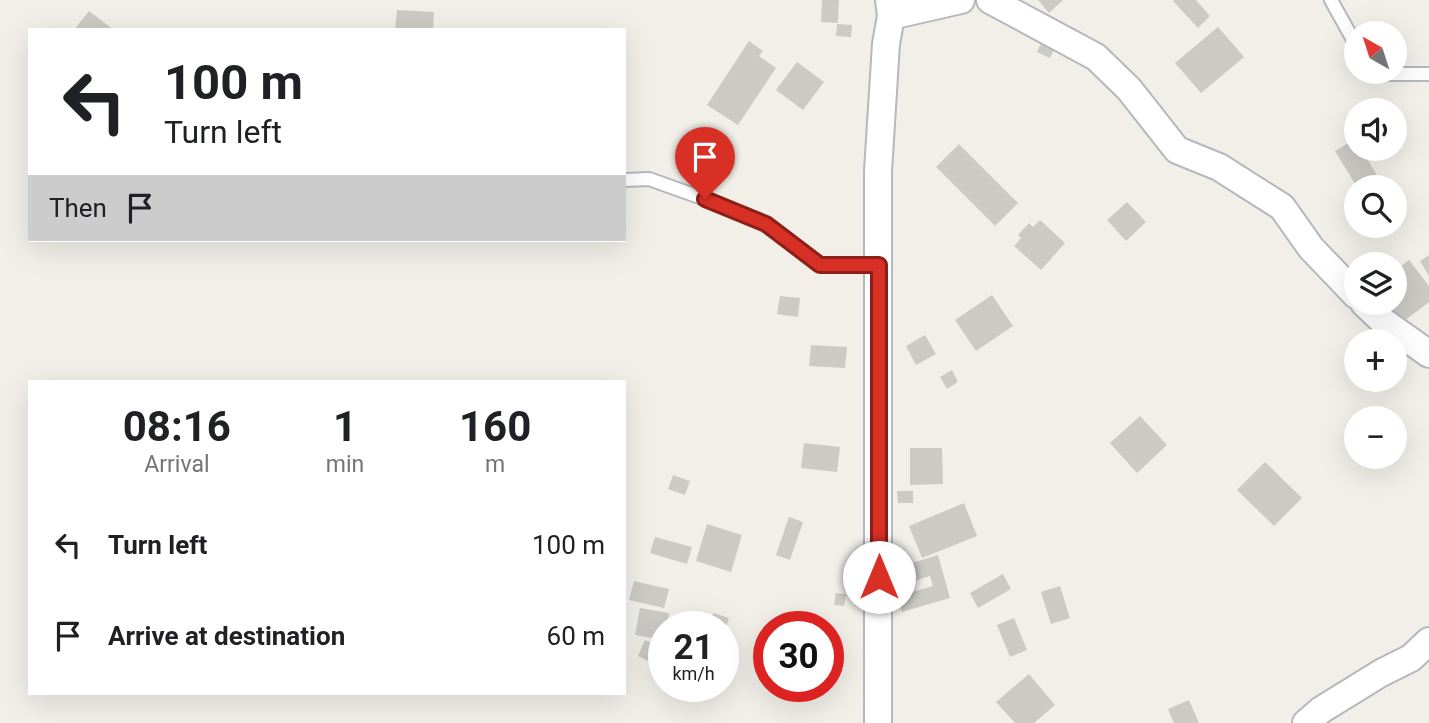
<!DOCTYPE html>
<html lang="en">
<head>
<meta charset="utf-8">
<style>
  :root { --surface:#fff; --page:#f2f2f2; --text:#202124; --muted:#757577 }
  body { margin:0; font-family:Roboto,sans-serif; background:var(--page); color:var(--text); height:100vh; display:flex; flex-direction:column; font-size:26px; white-space:nowrap }
  * { box-sizing:border-box; margin:0 }
  p { font-size:23px; color:var(--muted) }
  .icon { flex:none; width:38px; height:38px; fill:none; stroke:currentColor; stroke-width:2; stroke-linecap:round; stroke-linejoin:round }
  .map { position:relative; flex:1; overflow:hidden }
  .panel { position:absolute; left:28px; top:380px; width:598px; height:315px; display:flex; flex-direction:column; background:var(--surface); border-radius:0px; box-shadow:0 7px 28px #0002 }
  .panel>* { flex:none }
  .banner { position:absolute; left:28px; top:28px; width:598px; height:214px; border-radius:0px; box-shadow:0 7px 28px #0002; background:#fff; color:var(--text); overflow:hidden }
  .needle { width:46px; rotate:321deg }
  .buttons { position:absolute; left:1344px; top:21px; display:grid; gap:14px }
  .buttons a { display:grid; place-items:center; width:63px; height:63px; border-radius:50%; background:var(--surface); box-shadow:0 7px 28px #0002; font-size:35px }
  .speed { position:absolute; left:648px; top:611px; display:flex; gap:14px; font-size:35px; font-weight:700; text-align:center }
  .speed>* { display:grid; place-content:center; width:91px; height:91px; border-radius:50%; background:var(--surface); box-shadow:0 7px 28px #0002; line-height:1 }
  .speed small { font-size:18px; font-weight:400 }
  .speed .limit { border:10px solid #d22; background:#fff; color:#111 }
  .pin { position:absolute; display:grid; place-items:center; width:60px; height:60px; color:#fff; margin:-72px -30px; border-radius:50% 50% 50% 0; rotate:-45deg; box-shadow:0 0 7px #0007 }
  .pin .icon { rotate:45deg }
  .me { position:absolute; width:77px; margin:-38px; rotate:0deg; stroke-linejoin:round; filter:drop-shadow(0 0 5px #0008) }
  .turn { display:flex; align-items:center; gap:24px; height:147px; padding:0 21px; font-size:32px }
  .turn .icon { width:91px; height:91px; stroke-width:2.5 }
  .turn b { display:block; font-size:49px; line-height:60px }
  .then { display:flex; align-items:center; height:66px; padding:0 21px; background:#0003; gap:14px; font-size:26px }
  .eta { display:flex; justify-content:space-evenly; align-items:center; height:119px; text-align:center }
  .eta b { font-size:42px; font-weight:700; line-height:49px }
  ul { padding:0; list-style:none }
  li { display:flex; align-items:center; gap:21px; height:91px; padding:0 21px }
  li div { flex:1 }
  li b { display:block; font-size:26px }
  li em { font-style:normal }
  .map>svg:first-child { display:block }
</style>
</head>
<body>
<div class="map">
<svg width="1429" height="723" viewBox="0 0 1429 723">
  <rect width="100%" height="100%" fill="#f1efe8"/>
  <g fill="#cccac5">
    <path d="M822,0H839L838,23L821,22Z"/>
    <path d="M1038,0H1063L1049,13Z"/>
    <path d="M1175,0H1196L1210,16L1198,28L1173,1Z"/>
    <path d="M397,10L434,12L433,30H395Z"/>
    <path d="M89,11L114,30H74Z"/>
    <path d="M837,24L852,25L851,37L836,36Z"/>
    <path d="M1218,27L1244,57L1201,93L1175,63Z"/>
    <path d="M1043,39L1056,45L1050,58L1037,52Z"/>
    <path d="M749,41L763,51L759,56L776,68L738,125L707,105Z"/>
    <path d="M797,62L824,82L803,110L776,90Z"/>
    <path d="M1355,139L1356,149H1361L1378,177L1361,187H1357L1335,151Z"/>
    <path d="M959,144L1018,203L995,226L936,167Z"/>
    <path d="M1370,149H1395L1396,151L1375,160Z"/>
    <path d="M1127,202L1146,222L1126,241L1107,220Z"/>
    <path d="M1040,220L1065,243L1041,270L1014,246L1021,238L1018,235L1029,223L1033,227Z"/>
    <path d="M1429,255V276L1420,261Z"/>
    <path d="M1409,260L1429,286V302L1399,325L1382,303H1395V271Z"/>
    <path d="M992,295L1013,326L976,351L955,320Z"/>
    <path d="M780,296L800,298L798,317L777,314Z"/>
    <path d="M925,335L936,354L916,365L906,346Z"/>
    <path d="M811,345L847,347L845,368L809,366Z"/>
    <path d="M1356,354V378L1344,366Z"/>
    <path d="M952,370L958,382L947,389L940,377Z"/>
    <path d="M1358,380H1382L1370,392Z"/>
    <path d="M1140,416L1167,445L1137,473L1110,443Z"/>
    <path d="M804,443L840,447L837,472L801,468Z"/>
    <path d="M910,448H942L943,484L910,485Z"/>
    <path d="M1265,462L1302,498L1274,526L1237,490Z"/>
    <path d="M673,475L690,481L685,495L668,489Z"/>
    <path d="M897,491H913V503H898Z"/>
    <path d="M964,503L977,536L922,558L909,526Z"/>
    <path d="M789,517L803,522L790,560L776,555Z"/>
    <path d="M707,524L742,535L731,572L696,561Z"/>
    <path d="M655,537L692,547L687,564L650,553Z"/>
    <path d="M938,555L950,598L902,612L898,596L933,586L930,576L894,587L889,570Z"/>
    <path d="M1003,574L1011,589L978,608L970,593Z"/>
    <path d="M634,581L669,589L664,608L629,600Z"/>
    <path d="M1060,586L1070,618L1051,624L1041,592Z"/>
    <path d="M836,593L846,594L844,606L834,605Z"/>
    <path d="M640,608L669,613L667,626H663V640L635,635Z"/>
    <path d="M713,613L729,618L723,637V626H709Z"/>
    <path d="M790,618L812,626H786Z"/>
    <path d="M1014,618L1027,650L1010,657L997,625Z"/>
    <path d="M645,640L657,645L650,662L638,656Z"/>
    <path d="M1029,674L1055,705L1034,723H1015L996,702Z"/>
    <path d="M1189,700L1199,723H1174L1168,709Z"/>
  </g>
  <g fill="none" stroke-linecap="round" stroke-linejoin="round">
    <defs>
      <g id="service">
        <path d="M1331,0L1356,45"/>
        <path d="M1381,72L1383,74H1429"/>
        <path d="M625,180L649,179L705,199L766,224L820,265H879"/>
      </g>
      <g id="minor">
        <path d="M990,0L1096,57L1129,89L1177,150L1219,167L1282,207L1311,248L1356,295"/>
        <path d="M891,16L961,0"/>
        <path d="M1364,303L1384,322L1429,354"/>
        <path d="M878,723V171L886,44L891,16L889,0"/>
        <path d="M1306,723L1321,710L1381,673L1411,658L1429,641"/>
      </g>
    </defs>
    <use href="#service" stroke="#b5b8bc" stroke-width="16"/>
    <use href="#minor" stroke="#b5b8bc" stroke-width="30"/>
    <use href="#service" stroke="#fff" stroke-width="12"/>
    <use href="#minor" stroke="#fff" stroke-width="26"/>
  </g>
  <g fill="none" stroke-linecap="round" stroke-linejoin="round">
    <defs>
      <path id="route" d="M705,199L766,224L820,265H879V577"/>
    </defs>
    <use href="#route" stroke="#8d1f18" stroke-width="18"/>
    <use href="#route" stroke="#d93025" stroke-width="12"/>
  </g>
</svg>
<div class="buttons">
<a><svg class="needle" viewBox="-14 -14 28 28"><path d="M0-13l5 13h-10z" fill="#e53935"/><path d="M0 13l5-13h-10z" fill="#757577"/></svg></a>
<a><svg class="icon" aria-label="sound" viewBox="0 0 24 24"><path d="M4 9h4l5-4v14l-5-4H4zM17 9q2 3 0 6"/></svg></a>
<a><svg class="icon" aria-label="search" viewBox="0 0 24 24"><circle cx="10" cy="10" r="6"/><path d="M15 15l6 6"/></svg></a>
<a><svg class="icon" aria-label="layers" viewBox="0 0 24 24"><path d="M12 4l9 5-9 5-9-5zM3 14l9 5 9-5"/></svg></a>
<a>+</a>
<a>−</a>
</div>
<div class="speed"><div>21<small>km/h</small></div><div class="limit">30</div></div>
<div class="pin" style="left:705px;top:199px;background:#d93025"><svg class="icon" aria-label="arrive" viewBox="0 0 24 24"><path d="M6 21V4h12l-3 4 3 4H6"/></svg></div>
<svg class="me" style="left:879px;top:577px" viewBox="-20 -20 40 40"><circle r="19" fill="#fff"/><path d="M0-13L10 11 0 6-10 11z" fill="#d93025"/></svg>
<div class="banner">
<div class="turn"><svg class="icon" aria-label="left" viewBox="0 0 24 24"><path d="M17 20v-9H6M10 6l-5 5 5 5"/></svg><div><b>100 m</b>Turn left</div></div>
<div class="then">Then<svg class="icon" aria-label="arrive" viewBox="0 0 24 24"><path d="M6 21V4h12l-3 4 3 4H6"/></svg></div>
</div>
<section class="panel">
<div class="eta">
<div><b>08:16</b><p>Arrival</p></div>
<div><b>1</b><p>min</p></div>
<div><b>160</b><p>m</p></div>
</div>
<ul>
<li><svg class="icon" aria-label="left" viewBox="0 0 24 24"><path d="M17 20v-9H6M10 6l-5 5 5 5"/></svg><div><b>Turn left</b></div><em>100 m</em></li>
<li><svg class="icon" aria-label="arrive" viewBox="0 0 24 24"><path d="M6 21V4h12l-3 4 3 4H6"/></svg><div><b>Arrive at destination</b></div><em>60 m</em></li>
</ul>
</section>
</div>
</body>
</html>
